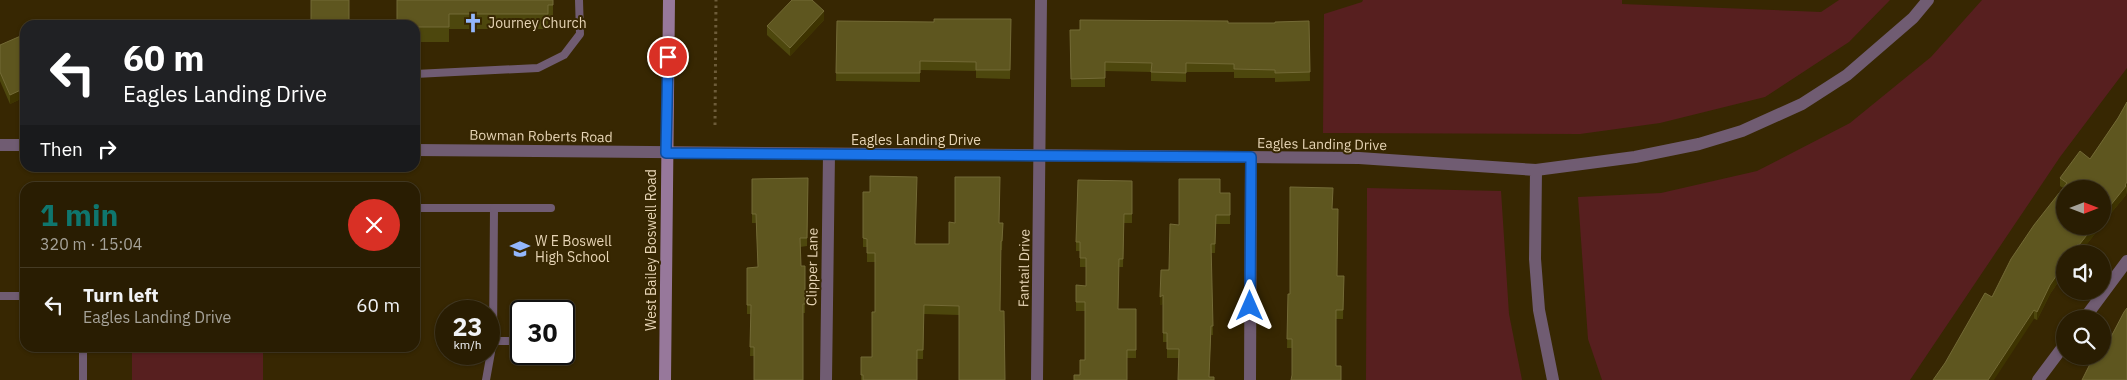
<!DOCTYPE html>
<html lang="en">
<head>
<meta charset="utf-8">
<style>
  :root { --surface:#291d02; --page:#31260c; --text:#f1f3f6; --muted:#a5a299; --line:#453b24; --accent:#0f766e }
  body { margin:0; font-family:"IBM Plex Sans",sans-serif; background:var(--page); color:var(--text); height:100vh; display:flex; flex-direction:column; font-size:19px; white-space:nowrap }
  * { box-sizing:border-box; margin:0 }
  p { font-size:16px; color:var(--muted) }
  .icon { flex:none; width:28px; height:28px; fill:none; stroke:currentColor; stroke-width:2; stroke-linecap:round; stroke-linejoin:round }
  .map { position:relative; flex:1; overflow:hidden }
  .drawer { position:absolute; left:20px; top:182px; width:400px; height:170px; display:flex; flex-direction:column; background:var(--surface); border-radius:15px; box-shadow:0 1px 4px #0004,0 0 0 1px var(--line) }
  .drawer>* { flex:none }
  .guide { position:absolute; left:20px; top:20px; width:400px; height:152px; border-radius:15px; box-shadow:0 1px 4px #0004,0 0 0 1px var(--line); background:#202124; color:#fff; overflow:hidden }
  .needle { width:32px; rotate:90deg }
  .buttons { position:absolute; left:2056px; top:180px; display:grid; gap:10px }
  .buttons a { display:grid; place-items:center; width:55px; height:55px; border-radius:50%; background:var(--surface); box-shadow:0 1px 4px #0004,0 0 0 1px var(--line); font-size:25px }
  .speed { position:absolute; left:435px; top:300px; display:flex; gap:10px; font-size:25px; font-weight:700; text-align:center }
  .speed>* { display:grid; place-content:center; width:65px; height:65px; border-radius:50%; background:var(--surface); box-shadow:0 1px 4px #0004,0 0 0 1px var(--line); line-height:1 }
  .speed small { font-size:12px; font-weight:400 }
  .speed .limit { border:2px solid #111; border-radius:8px; background:#fff; color:#111 }
  .pin { position:absolute; display:grid; place-items:center; width:42px; height:42px; color:#fff; margin:-21px; border:2px solid #fff; border-radius:50%; box-shadow:0 1px 5px #0007 }
  .me { position:absolute; width:55px; margin:-28px; rotate:0deg; stroke-linejoin:round; filter:drop-shadow(0 0 4px #0008) }
  .turn { display:flex; align-items:center; gap:18px; height:105px; padding:0 20px; font-size:22px }
  .turn .icon { width:65px; height:65px; stroke-width:2.5 }
  .turn b { display:block; font-size:35px; line-height:42px }
  .then { display:flex; align-items:center; height:48px; padding:0 20px; background:#0003; gap:10px; font-size:19px }
  .round { display:grid; place-items:center; flex:none; width:52px; height:52px; border-radius:26px; background:var(--page) }
  .summary { display:flex; align-items:center; justify-content:space-between; height:85px; padding:0 20px }
  h1 { font-size:30px; font-weight:700; line-height:38px; color:var(--accent) }
  ul { padding:0; list-style:none }
  li { display:flex; align-items:center; gap:15px; height:75px; padding:0 20px; border-top:1px solid var(--line) }
  li div { flex:1 }
  li b { display:block; font-size:19px }
  li em { font-style:normal }
  .map>svg:first-child { display:block }
</style>
</head>
<body>
<div class="map">
<svg width="2127" height="380" viewBox="0 0 2127 380">
  <rect width="100%" height="100%" fill="#372702"/>
  <g fill="#571f1f">
    <path d="M1363,0H1622V4L1821,12L1839,0H1890L1849,42L1765,97L1660,123L1580,134L1323,133L1324,14L1362,2Z"/>
    <path d="M1982,0H2127V68L2060,157L1910,380H1602L1588,339L1578,197L1661,193L1757,171L1850,123L1931,57Z"/>
    <path d="M1367,188L1501,191L1509,314L1522,380H1366Z"/>
    <rect x="132" y="348" width="131" height="32"/>
  </g>
  <g fill="none" stroke-linecap="round" stroke-linejoin="round">
    <path stroke="#6d5c39" stroke-width="3" stroke-dasharray="2.5 4" stroke-linecap="butt" d="M715,125L716,0"/>
    <g stroke="#705c72" stroke-width="8">
      <path d="M415,74L538,68L564,55L580,34L579,0"/>
      <path d="M415,208H494L493,341L486,380"/>
      <path d="M494,208H551"/>
      <path d="M0,296H25"/>
      <path d="M493,341H521"/>
      <path d="M83,380V348"/>
    </g>
    <g stroke="#705c72" stroke-width="12">
      <path d="M1536,170L1635,157L1699,144L1742,131L1802,104L1847,75L1913,18L1928,0"/>
      <path d="M2084,319L2127,261"/>
      <path d="M826,380L829,154"/>
      <path d="M1037,380L1041,0"/>
      <path d="M1250,380L1251,157"/>
      <path d="M2038,380L2065,344"/>
    </g>
    <g stroke="#705c72" stroke-width="12">
      <path d="M0,145H25"/>
      <path d="M415,150L1359,158L1536,170L1535,259L1539,310L1553,380"/>
    </g>
    <path stroke="#97789b" stroke-width="12" d="M665,380L669,0"/>
  </g>
  <g fill="#4d470d">
    <path d="M397,0H553V20H548V29H449V42H415V25Z"/>
    <path d="M1011,19L1010,79L976,78V71L920,70V82L836,81L837,21L934,22Z"/>
    <path d="M824,20L790,56L767,35V26Z"/>
    <path d="M1309,21L1310,81L1275,82V78H1234V72H1186V82L1151,81V72L1105,71V87H1071L1070,30L1228,23H1275Z"/>
    <path d="M25,40V97L10,104L0,81V45Z"/>
    <path d="M2127,102V191L2126,195L2102,224V189L2065,226H2101L2079,254L2078,253L2065,254V272L2050,294L2037,320L1992,297L2063,188L2060,186V178L2090,159L2118,118Z"/>
    <path d="M808,178L807,246L800,247L801,266H805V313H803L754,356H750L751,314H747V268L758,267L756,223H752V179Z"/>
    <path d="M1132,181V223H1124L1123,267H1119L1118,309H1136V358H1127L1080,375L1085,360V311H1076V285L1086,286V267H1080V251H1076V242Z"/>
    <path d="M863,192L916,244H949L999,223H1003L1002,250H1001L959,315L924,314L923,359H917V380H861V357H872L875,312V262H867V247H863Z"/>
    <path d="M1220,193H1230V224H1216L1215,253H1211L1213,335H1211L1209,377L1214,380L1178,358H1167V342H1163V304L1160,305L1179,225Z"/>
    <path d="M1332,209L1337,276H1344L1343,319H1336L1292,375V348H1287L1288,294H1290Z"/>
  </g>
  <g fill="#3e3401">
    <path d="M824,11V20L790,56V48Z"/>
    <path d="M25,88V97L10,104V95Z"/>
    <path d="M2127,182L2126,195L2102,224V216Z"/>
    <path d="M2094,226H2101L2079,254V245Z"/>
    <path d="M2078,244V253L2077,254H2071Z"/>
    <path d="M2065,263V272L2050,294L2037,320V312L2050,285Z"/>
    <path d="M1163,295V304L1160,305V297Z"/>
    <path d="M2034,310V319L1994,380H1988Z"/>
  </g>
  <g fill="#5e561f" stroke="#736a36">
    <rect x="311" y="0" width="38" height="25"/>
    <path d="M397,0H553V5H548V14H449V27H415V25H397Z"/>
    <path d="M792,0H812L824,11L790,48L767,26Z"/>
    <path d="M934,19H1011L1010,70H976V62L920,61V73H836L837,21L934,22Z"/>
    <path d="M1080,20L1228,21V23H1275V22L1309,21L1310,72L1275,73V70L1234,69V64L1186,63V73L1151,72L1152,63L1105,62V78L1071,79L1070,30H1080Z"/>
    <path d="M23,35L25,40V88L10,95L0,72V45Z"/>
    <path d="M2127,102V182L2125,185L2126,186L2102,216V189H2065V226H2094L2079,245L2078,244L2071,254H2065V263L2050,285L2037,312L2034,310L1988,380H1933L1945,363L1985,293L1992,297L2011,259L2034,225L2067,183L2060,178L2080,151L2090,159L2118,118Z"/>
    <path d="M870,176L917,177L915,244H949V222L955,223V177H1000L999,223H1003L1002,241H1001L1000,311H1004L1005,380H959V306L924,305L923,350H917V380H863V375H861V357H872V312H875V253H867V239L863,238V192H870Z"/>
    <path d="M808,178L807,238H800L801,266H805V304H803V380H754V347H750L751,305H747V268L758,267L756,214H752V179Z"/>
    <path d="M1179,179H1220V193H1230V215H1216L1215,244H1211L1213,326H1211L1209,377H1214V380H1178L1179,349H1167V333H1163V295L1160,297L1161,270H1169L1170,224L1179,225Z"/>
    <path d="M1078,180L1132,181V214H1124L1123,259H1119L1118,309H1136V350H1127V380H1074V375H1080V360H1085V302H1076V285L1086,286V258H1080V242H1076Z"/>
    <path d="M1290,187L1333,188L1332,209H1338L1337,276H1344L1343,310H1336V366H1341V380H1291L1292,375V339H1287L1288,294H1290Z"/>
    <path d="M2127,308V380H2082L2094,356L2100,359L2101,356H2102V354L2124,312Z"/>
  </g>
  <g fill="none" stroke-linecap="round" stroke-linejoin="round">
    <defs>
      <path id="route" d="M668,57L666,153L1251,157L1250,306"/>
    </defs>
    <use href="#route" stroke="#114b97" stroke-width="12"/>
    <use href="#route" stroke="#1a73e8" stroke-width="9"/>
  </g>
  <defs>
    <symbol id="church-bare" viewBox="-9 -9 18 18"><path d="M-1.2-6h2.4v3.5h3.3v2.4h-3.3V6h-2.4V-.1h-3.3v-2.4h3.3Z" fill="#93b7fd" stroke="#372702" stroke-width="2.5" paint-order="stroke"/></symbol>
    <symbol id="school-bare" viewBox="-9 -9 18 18"><path d="M0-5L7-2L0 1L-7-2ZM-4 1L0 2.5L4 1V4Q0 6-4 4Z" fill="#93b7fd" stroke="#372702" stroke-width="2.5" paint-order="stroke"/></symbol>
  </defs>
  <g fill-rule="evenodd">
    <use href="#church-bare" x="459" y="9" width="28" height="28"/>
    <use href="#school-bare" x="506" y="235" width="28" height="28"/>
  </g>
  <g text-anchor="middle" dominant-baseline="central" stroke-width="4" stroke-linejoin="round" paint-order="stroke">
    <g font-size="14" fill="#e6d4b5" stroke="#372702" text-anchor="start">
      <text x="488" y="23">Journey Church</text>
      <text x="535" y="241">W E Boswell<tspan x="535" dy="16">High School</tspan></text>
    </g>
    <g font-size="14" fill="#e6d4b5" stroke="#372702">
      <text transform="translate(541 136) rotate(1)">Bowman Roberts Road</text>
      <text x="916" y="140">Eagles Landing Drive</text>
      <text transform="translate(1322 144) rotate(1)">Eagles Landing Drive</text>
      <text transform="translate(651 250) rotate(-90)">West Bailey Boswell Road</text>
      <text transform="translate(812 267) rotate(-89)">Clipper Lane</text>
      <text transform="translate(1024 268) rotate(-89)">Fantail Drive</text>
    </g>
  </g>
</svg>
<div class="buttons">
<a><svg class="needle" viewBox="-14 -14 28 28"><path d="M0-13l5 13h-10z" fill="#e53935"/><path d="M0 13l5-13h-10z" fill="#a5a299"/></svg></a>
<a><svg class="icon" aria-label="sound" viewBox="0 0 24 24"><path d="M4 9h4l5-4v14l-5-4H4zM17 9q2 3 0 6"/></svg></a>
<a><svg class="icon" aria-label="search" viewBox="0 0 24 24"><circle cx="10" cy="10" r="6"/><path d="M15 15l6 6"/></svg></a>
</div>
<div class="speed"><div>23<small>km/h</small></div><div class="limit">30</div></div>
<div class="pin" style="left:668px;top:57px;background:#d93025"><svg class="icon" aria-label="arrive" viewBox="0 0 24 24"><path d="M6 21V4h12l-3 4 3 4H6"/></svg></div>
<svg class="me" style="left:1250px;top:306px" viewBox="-20 -20 40 40"><path d="M0-17L14 15 0 8-14 15z" fill="#1a73e8" stroke="#fff" stroke-width="4"/></svg>
<div class="guide">
<div class="turn"><svg class="icon" aria-label="left" viewBox="0 0 24 24"><path d="M17 20v-9H6M10 6l-5 5 5 5"/></svg><div><b>60 m</b>Eagles Landing Drive</div></div>
<div class="then">Then<svg class="icon" aria-label="right" viewBox="0 0 24 24"><path d="M7 20v-9h11M14 6l5 5-5 5"/></svg></div>
</div>
<section class="drawer">
<div class="summary"><div><h1>1 min</h1><p>320 m · 15:04</p></div><a class="round" style="background:#d93025;color:#fff"><svg class="icon" aria-label="close" viewBox="0 0 24 24"><path d="M6 6l12 12M18 6L6 18"/></svg></a></div>
<ul>
<li><svg class="icon" aria-label="left" viewBox="0 0 24 24"><path d="M17 20v-9H6M10 6l-5 5 5 5"/></svg><div><b>Turn left</b><p>Eagles Landing Drive</p></div><em>60 m</em></li>
</ul>
</section>
</div>
</body>
</html>
